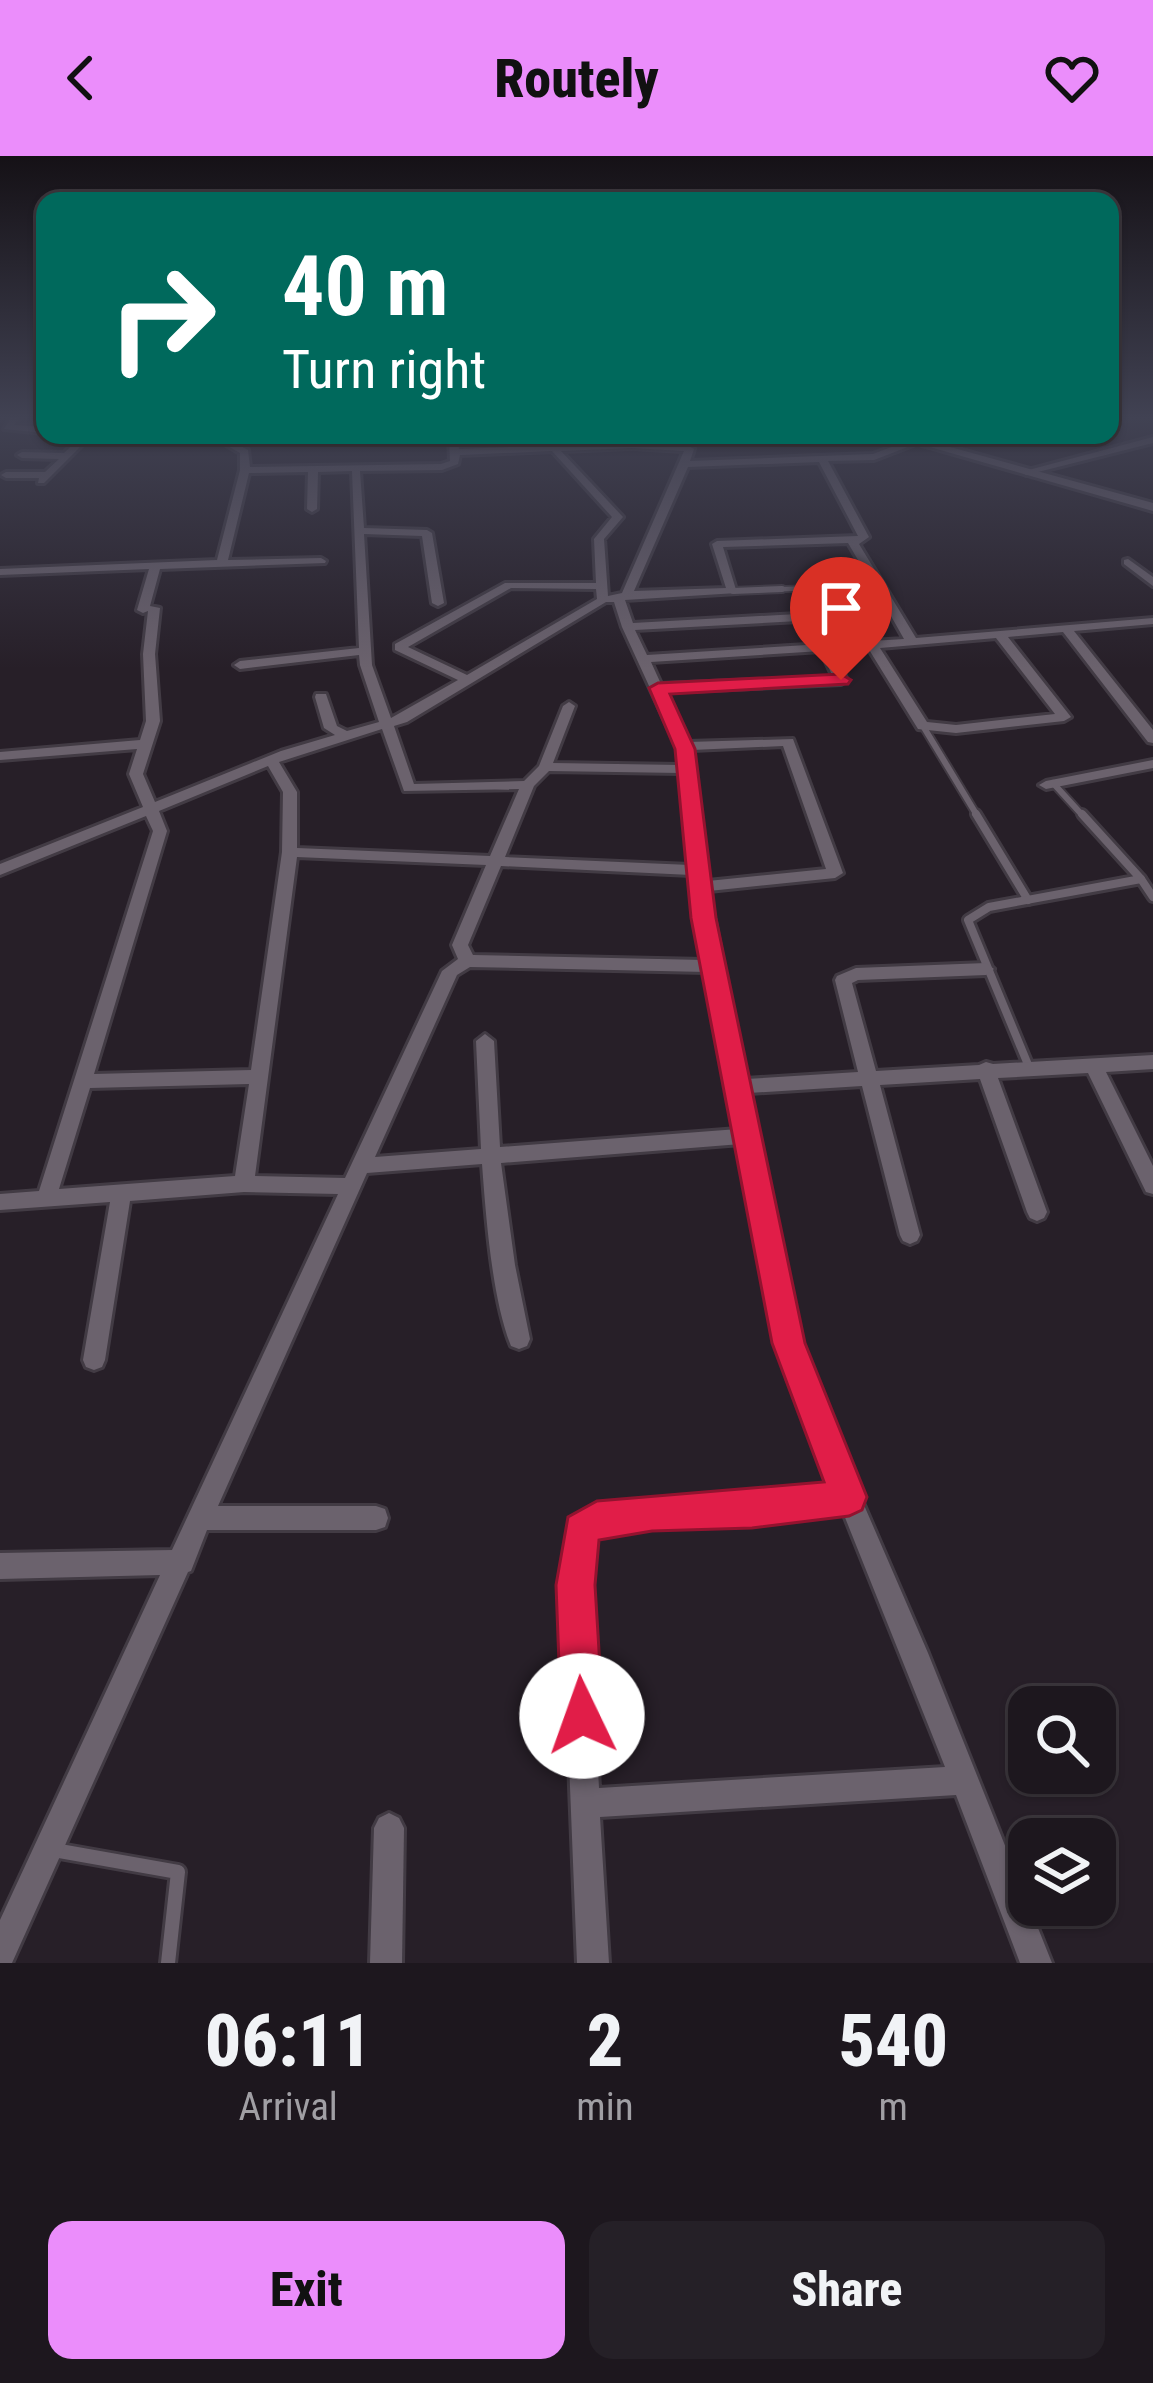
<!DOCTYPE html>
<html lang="en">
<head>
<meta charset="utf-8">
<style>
  :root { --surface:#1d171e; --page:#252027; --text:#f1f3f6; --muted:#a09fa4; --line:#3b363c; --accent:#eb8dfb }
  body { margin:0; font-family:"Roboto Condensed",sans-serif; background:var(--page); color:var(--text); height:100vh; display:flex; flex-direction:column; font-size:45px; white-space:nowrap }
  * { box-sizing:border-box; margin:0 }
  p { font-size:39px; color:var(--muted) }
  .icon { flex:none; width:66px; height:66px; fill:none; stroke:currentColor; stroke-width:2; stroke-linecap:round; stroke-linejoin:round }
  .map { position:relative; height:1807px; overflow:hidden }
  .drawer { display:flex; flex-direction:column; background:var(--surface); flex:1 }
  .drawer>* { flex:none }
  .hud { position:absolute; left:36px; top:36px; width:1083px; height:252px; border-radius:24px; box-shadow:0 3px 9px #0004,0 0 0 3px var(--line); background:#00695c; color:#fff; overflow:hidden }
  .fabs { position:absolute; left:1008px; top:1530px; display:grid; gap:24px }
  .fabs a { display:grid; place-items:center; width:108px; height:108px; border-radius:24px; background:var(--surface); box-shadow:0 3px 9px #0004,0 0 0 3px var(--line); font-size:60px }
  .pin { position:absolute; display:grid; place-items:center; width:102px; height:102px; color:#fff; margin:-123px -51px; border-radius:50% 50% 50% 0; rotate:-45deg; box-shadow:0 0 12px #0007 }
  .pin .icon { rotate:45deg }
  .me { position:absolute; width:132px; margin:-66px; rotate:357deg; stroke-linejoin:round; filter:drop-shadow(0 0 9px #0008) }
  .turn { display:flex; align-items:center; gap:42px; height:252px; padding:0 48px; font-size:54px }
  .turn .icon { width:156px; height:156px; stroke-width:2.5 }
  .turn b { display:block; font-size:84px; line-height:102px }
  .eta { display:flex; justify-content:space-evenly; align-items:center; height:204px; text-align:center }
  .eta b { font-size:72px; font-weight:800; line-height:84px }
  .action { display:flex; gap:24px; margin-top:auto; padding:24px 48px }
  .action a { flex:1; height:138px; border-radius:24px; background:var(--accent); color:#111; font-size:48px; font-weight:800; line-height:138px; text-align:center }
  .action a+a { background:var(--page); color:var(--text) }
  header { display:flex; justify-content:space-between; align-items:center; height:156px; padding:0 48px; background:var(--accent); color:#111; font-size:54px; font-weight:800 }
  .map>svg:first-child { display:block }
</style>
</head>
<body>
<header><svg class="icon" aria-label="back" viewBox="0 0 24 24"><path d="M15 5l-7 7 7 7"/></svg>Routely<svg class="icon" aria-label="heart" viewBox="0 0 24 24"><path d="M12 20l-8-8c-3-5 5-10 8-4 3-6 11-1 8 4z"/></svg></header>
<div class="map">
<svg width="1153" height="1807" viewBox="0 0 1153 1807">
  <rect width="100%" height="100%" fill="#271f28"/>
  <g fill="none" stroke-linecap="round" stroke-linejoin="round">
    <defs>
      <path id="service-far3" d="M733,435L812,432"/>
      <g id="service-far2">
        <path d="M733,435L782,433"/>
        <path d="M923,570L978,661"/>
        <path d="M1053,627L1084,661"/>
      </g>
      <g id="service-far1">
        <path d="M976,658L1028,744"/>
        <path d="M1141,723L1153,741"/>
        <path d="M1029,911L968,764L989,751L1141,723L1082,658"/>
      </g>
      <path id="service" d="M54,1694L178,1716L168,1807"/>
      <g id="minor">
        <path d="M12,260H21L14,269L45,271V277L4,273Z"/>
        <path d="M83,279H92L44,327H38L39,322H6L1,319L6,316H45L59,303L22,302L17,299L22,296L64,297Z"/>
        <path d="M145,279H226L224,281L248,294L250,311L441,308L450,305L449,279H457L459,293L632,286L689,290L694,293L690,305L873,298L915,282L918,287L874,304L828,305L869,381L859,388L916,482L1153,462V468L1074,475L1153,574V587L1148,586L1063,476L1008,481L1071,561L1064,565L956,577L918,573L868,492L832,495L847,524L841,528L664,536L688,586L793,583L843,717L835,722L709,735L746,923L858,916L835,824L837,820L856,812L986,807L994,813L986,819L858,824L852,827L876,915L979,909L986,906L993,908L1153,899V913L1106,916L1153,1010V1038L1146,1036L1088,917L998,922L1047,1056L1044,1062L1037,1065L1030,1062L1027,1056L980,923L880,929L920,1079L917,1085L910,1088L903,1085L900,1079L862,930L749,937L809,1222L928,1497L1052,1807H1020L956,1639L600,1661L609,1807H577L562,1429L573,1365C630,1334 687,1344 748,1342C776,1340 805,1336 832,1331L787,1222L741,988L501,1007L515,1109L530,1183L527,1190L519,1193L511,1190C492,1143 486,1061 482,1008L367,1017L218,1350H376L385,1353L388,1362L385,1371L376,1374H207L191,1415L188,1416L12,1807H0V1764L160,1419L0,1423V1397L172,1394L338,1038L244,1036L130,1045L105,1204L102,1211L94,1214L86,1211L83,1204L110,1046L0,1054V1038L39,1035L153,675L146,660L0,719V708L143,651L129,618L137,593L0,604V596L140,584L146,565L143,498L148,455L143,457L137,454L149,413L0,419V413L217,404L240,314V297L214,282H149ZM632,292L684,295L622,437L608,440L604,383L623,361L561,295ZM552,295L612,361L594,383L596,427H505L395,488V494L458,524L391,562L372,509L364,378L422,380L432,447L438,450L444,447L432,377L427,374L364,372L360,315L442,314L458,308L460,299ZM819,306L858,380L717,385L712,388L726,432L634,435L688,311ZM352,315L359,492L240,505L234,509L240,513L359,499L360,509L379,566L347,575L337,570L326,538H316L315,541L324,572L335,579L281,595L155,646L143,618L160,565L155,498L160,452L150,450L160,413L325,407L326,405L321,402L228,404L249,317L308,316L307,353L312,356L317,353L318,316ZM848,387L887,453L633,467L625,444L737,437L723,391ZM511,432L596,433L597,443L467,519L408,491ZM606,446H614L622,471L678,593L680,609L553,607L575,550L569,546L563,550L539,610L524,625L414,628L394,570L407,566ZM891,460L904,483L647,499L635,474ZM996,482L1055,558L956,569L927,566L880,492ZM821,495L833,521L661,528L651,506ZM382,573L404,635L519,633L490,700L297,692V636L279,606ZM783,590L826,713L708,725L692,594ZM268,610L283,636L282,696L251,914L94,918L167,675L159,655ZM549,615L681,617L690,709L505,701L534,630ZM297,701L486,709L452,789L458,803L442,815L345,1022L255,1020ZM501,710L691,719L704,804L473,799L468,789ZM470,811L707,816L738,973L500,991L494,885L485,878L476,885L481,993L375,1001L457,819ZM249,928L235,1020L59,1033L90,932ZM842,1354L945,1611L599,1632L588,1429L594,1381C639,1356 696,1368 746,1366C778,1365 810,1359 842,1354Z"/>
        <path d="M1153,281V287L1026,319L1021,316Z"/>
        <path d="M1128,403L1153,421V430L1124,408V404Z"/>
        <path d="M1153,604V612L1046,633L1039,629L1046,625Z"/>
        <path d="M389,1657L399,1662L404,1672L402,1807H370L374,1672L379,1662Z"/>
      </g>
      <path id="tertiary" d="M888,279H907L1153,347V355Z"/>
    </defs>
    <use href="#service-far3" stroke="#423b44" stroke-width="8"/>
    <use href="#service-far2" stroke="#423b44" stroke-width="10"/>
    <use href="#service-far1" stroke="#423b44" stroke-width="14"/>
    <use href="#service" stroke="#423b44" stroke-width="20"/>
    <use href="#minor" stroke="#423b44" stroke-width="6"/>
    <use href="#tertiary" stroke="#423b44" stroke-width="6"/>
    <use href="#service-far3" stroke="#6b626d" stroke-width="4.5"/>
    <use href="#service-far2" stroke="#6b626d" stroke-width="6"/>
    <use href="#service-far1" stroke="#6b626d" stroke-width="8"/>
    <use href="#service" stroke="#6b626d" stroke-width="14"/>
    <use href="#minor" fill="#6b626d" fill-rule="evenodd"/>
    <use href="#tertiary" fill="#6b626d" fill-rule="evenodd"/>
  </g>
  <linearGradient id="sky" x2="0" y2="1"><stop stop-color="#151116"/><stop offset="0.51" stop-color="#414253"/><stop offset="1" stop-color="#414253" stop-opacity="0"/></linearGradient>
  <rect width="1153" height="513" fill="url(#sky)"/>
  <path fill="#e11d48" stroke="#92132f" stroke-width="3" d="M841,518L851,524L848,528L670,538L695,593L716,762L805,1187L867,1341L862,1354L849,1360L752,1372L652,1375L599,1384L595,1429L603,1560L597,1575L582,1581L567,1575L561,1560L556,1429L568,1361L597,1345L824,1326L772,1187L691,762L675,593L649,532L658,527Z"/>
</svg>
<div class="fabs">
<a><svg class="icon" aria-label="search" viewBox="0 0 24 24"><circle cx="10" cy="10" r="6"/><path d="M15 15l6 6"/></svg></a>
<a><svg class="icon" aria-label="layers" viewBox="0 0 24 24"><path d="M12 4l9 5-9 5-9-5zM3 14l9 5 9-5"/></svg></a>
</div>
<div class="pin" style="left:841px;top:524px;background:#d93025"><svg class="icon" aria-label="arrive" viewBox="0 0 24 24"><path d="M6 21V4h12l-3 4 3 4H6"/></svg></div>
<svg class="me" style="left:582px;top:1560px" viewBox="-20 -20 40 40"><circle r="19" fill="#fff"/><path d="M0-13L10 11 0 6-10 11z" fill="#e11d48"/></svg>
<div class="hud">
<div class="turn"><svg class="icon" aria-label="right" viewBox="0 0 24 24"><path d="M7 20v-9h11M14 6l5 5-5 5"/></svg><div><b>40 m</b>Turn right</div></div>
</div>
</div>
<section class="drawer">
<div class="eta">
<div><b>06:11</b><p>Arrival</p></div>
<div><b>2</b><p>min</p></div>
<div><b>540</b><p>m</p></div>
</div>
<div class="action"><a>Exit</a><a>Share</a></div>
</section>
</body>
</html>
